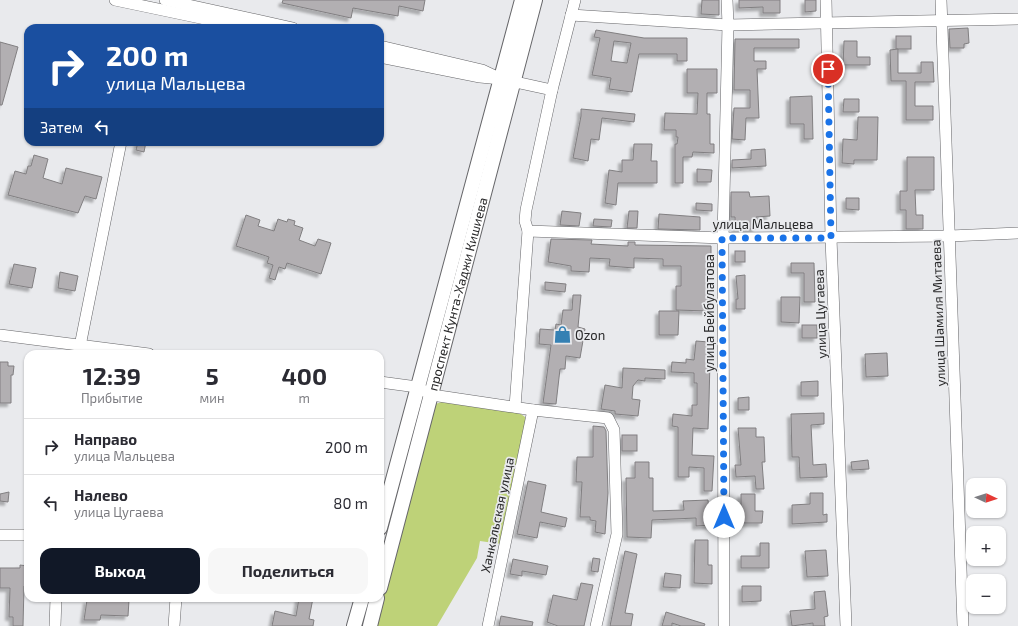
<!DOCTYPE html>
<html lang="ru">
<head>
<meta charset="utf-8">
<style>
  :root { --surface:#fff; --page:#f7f7f7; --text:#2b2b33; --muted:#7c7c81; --line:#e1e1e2; --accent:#111827 }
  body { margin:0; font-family:"Exo 2",sans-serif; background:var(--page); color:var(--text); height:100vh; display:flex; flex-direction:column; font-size:15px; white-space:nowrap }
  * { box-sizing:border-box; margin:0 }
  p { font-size:13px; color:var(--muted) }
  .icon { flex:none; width:22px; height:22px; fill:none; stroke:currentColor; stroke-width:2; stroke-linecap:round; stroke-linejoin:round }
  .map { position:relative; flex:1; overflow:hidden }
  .drawer { position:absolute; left:24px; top:350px; width:360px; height:252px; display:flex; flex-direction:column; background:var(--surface); border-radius:12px; box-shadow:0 1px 3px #0004 }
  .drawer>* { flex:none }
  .banner { position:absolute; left:24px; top:24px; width:360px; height:122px; border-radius:12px; box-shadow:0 1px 3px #0004; background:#1a4fa0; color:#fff; overflow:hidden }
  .needle { width:26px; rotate:94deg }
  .controls { position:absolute; left:966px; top:478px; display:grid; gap:8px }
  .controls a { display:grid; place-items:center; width:40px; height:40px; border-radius:8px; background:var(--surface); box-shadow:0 1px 3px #0004; font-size:20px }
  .pin { position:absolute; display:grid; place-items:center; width:34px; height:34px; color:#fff; margin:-17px; border:2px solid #fff; border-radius:50%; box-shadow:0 1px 4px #0007 }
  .me { position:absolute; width:44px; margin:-22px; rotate:0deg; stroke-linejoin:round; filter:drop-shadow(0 0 3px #0008) }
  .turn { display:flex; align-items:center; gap:14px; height:84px; padding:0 16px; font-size:18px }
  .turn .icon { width:52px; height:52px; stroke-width:2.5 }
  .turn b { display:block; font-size:28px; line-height:34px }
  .then { display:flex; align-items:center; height:38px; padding:0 16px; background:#0003; gap:8px; font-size:15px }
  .eta { display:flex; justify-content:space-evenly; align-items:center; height:68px; text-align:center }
  .eta b { font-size:24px; font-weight:700; line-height:28px }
  .cta { display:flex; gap:8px; margin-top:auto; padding:8px 16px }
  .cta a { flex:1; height:46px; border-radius:12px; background:var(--accent); color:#fff; font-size:16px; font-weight:700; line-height:46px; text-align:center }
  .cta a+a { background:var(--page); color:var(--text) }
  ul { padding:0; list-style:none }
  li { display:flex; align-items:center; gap:12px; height:56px; padding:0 16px; border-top:1px solid var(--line) }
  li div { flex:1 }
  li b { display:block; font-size:15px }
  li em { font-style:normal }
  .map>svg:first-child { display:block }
</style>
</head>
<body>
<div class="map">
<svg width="1018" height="626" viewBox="0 0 1018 626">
  <defs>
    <filter id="shadow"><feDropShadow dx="-3.5" dy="3.5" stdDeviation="1" flood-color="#0004"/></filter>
  </defs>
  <rect width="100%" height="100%" fill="#e9eaed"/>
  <path fill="#bed278" d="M442,402L518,412L525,417L527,423L501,544L480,541L477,558L437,626H375L432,408L435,404Z"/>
  <g fill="#b2afb2" stroke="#817f81" fill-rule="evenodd" filter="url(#shadow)">
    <path d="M283,0H425L423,11L399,6L398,16L353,8L351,18L282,3Z"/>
    <path d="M702,0H719V15L701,14Z"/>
    <path d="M739,0H780V13H763V7L739,8Z"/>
    <path d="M805,0H816V11L805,12Z"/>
    <path d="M968,28L969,43L964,44V48H950L949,29Z"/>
    <path d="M596,30L644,38H687V61H677V54H639L632,92L609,89L611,78L592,75L600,38L594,37ZM614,41L631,43L627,63L611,61Z"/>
    <rect x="896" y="36" width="15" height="13"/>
    <path d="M735,39H799V48H754V61H766V69H757L759,118H746L745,140L732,139L734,108H750V90H734Z"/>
    <path d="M844,41H857V57H870V65H843Z"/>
    <path d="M0,42L18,47L2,105H0Z"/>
    <path d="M898,49V73H921V62H933L934,82H915V106H933V120H906V81H891L890,50Z"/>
    <path d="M687,69H717V93H707V114H710V144H714V153L693,152L692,157H683V183H675V144H677L678,137H676V130H664L665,113L697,114L698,93H687Z"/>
    <path d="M812,96L813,139H804V124H790V97Z"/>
    <path d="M844,99H859V112H843Z"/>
    <path d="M581,109L635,114L634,122L602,118L599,140L591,139L588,161L573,158L581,116Z"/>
    <path d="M858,117H878L877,160H854V164L842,163L843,139L857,140Z"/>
    <path d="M138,142H146L144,152L136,150Z"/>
    <path d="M634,144H652L651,161H657V183H618L616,205L605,203L609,170L622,172V160H633Z"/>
    <path d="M765,149L766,166L732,168V160L751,159V150Z"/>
    <path d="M34,155L48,159L43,178L62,184L66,168L102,177L96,199L85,196L78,213L8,195L15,171L26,174L28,166H31Z"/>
    <path d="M907,157H934V190H915L916,215H923V229H906V210H900V191H907Z"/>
    <path d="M697,169L712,170L711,182H697Z"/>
    <path d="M731,192H749L750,197L769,196L770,216L756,217V229H735V217H731Z"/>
    <path d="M846,198H859V210L846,209Z"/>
    <path d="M696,203L712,204V211L696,210Z"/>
    <path d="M562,211L581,213L579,226L560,225Z"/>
    <path d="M629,211H638L637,228H627Z"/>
    <path d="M659,214L700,217V230L658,229Z"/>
    <path d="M246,215L260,220L258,226L274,231L278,219L287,222L288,219L295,221L294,225L303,228L299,240L315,246L318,239L331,243L321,274L287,263L285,269L279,267L275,280L269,278L273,265L267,263L269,257L236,246Z"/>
    <path d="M594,219L612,220L611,227L593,226Z"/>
    <path d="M551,239L592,240L591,244L628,246V242H635V245L711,246V255H709L708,311L676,310V286H681V266H663V259L634,258V268L609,266L610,259L590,258L589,272L571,271V266L548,262Z"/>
    <rect x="735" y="251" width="10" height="11"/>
    <path d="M791,263H814L815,302H804V273H791Z"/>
    <path d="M14,264L36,268L32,288L9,284Z"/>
    <path d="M60,272L78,276L75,291L58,288Z"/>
    <path d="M745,275V309H736V299H738L736,276Z"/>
    <path d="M545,282L566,284L565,292L545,290Z"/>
    <path d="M573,295H581L578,327L585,329L580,358L566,356L565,369H560L556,404L543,403L551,345L539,344L540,329L555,330L556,324L561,325L563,310H572Z"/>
    <path d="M781,297H800L799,323L781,322Z"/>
    <path d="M659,311H679L678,335H659Z"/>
    <rect x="802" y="325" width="15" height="13"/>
    <path d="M696,341L709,342L707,360H710L709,401L708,429L693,428L692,455L714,456L712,491H704V468L689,467V477H678V427L672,426L673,414L692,416V405H697V383H694V373L671,372L672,362L686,363V359L694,360Z"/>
    <path d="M887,353L888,376L866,377L865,354Z"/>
    <path d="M0,362H8V366H14L13,375H11V403H0Z"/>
    <path d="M623,368L665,370V379L645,378V381L638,380L633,386L632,399L640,400L638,416L615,414V411L601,409L605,385L622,388Z"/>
    <path d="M818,381V396H801V382Z"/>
    <path d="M749,397V410H738V398Z"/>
    <path d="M824,413V424L811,425L813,465L826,464L827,477L800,478L799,457H792L791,414Z"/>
    <path d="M593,426L604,427L606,431L608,493L605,534L595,532L596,521L590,520V517H580L582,482H576L577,457H593Z"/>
    <path d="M738,428H756V437H764L765,462H762L764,489H756L755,476L736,477L735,465H741Z"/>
    <rect x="622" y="435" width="15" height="16"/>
    <path d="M868,460L869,469L852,470L851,462Z"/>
    <path d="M635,462H649V478H653V511L684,510L683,501L708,500L709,509L712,508L713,525L696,526V518L652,520L651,538L627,537L626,478H635Z"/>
    <path d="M528,481L546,485L541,512L567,518L565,527L540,522L537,538L517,534Z"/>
    <path d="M9,492L8,502L0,501V494Z"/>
    <path d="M810,493H823V515L827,514V522L792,524V505L810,504Z"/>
    <path d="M741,494H755V511H763L762,523H736V511H741Z"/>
    <path d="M695,540H708V565H712V584L694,583Z"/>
    <path d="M760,543H769V568H741V556H760Z"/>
    <path d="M826,550L828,576L807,577L805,551Z"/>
    <path d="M625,551L637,554L625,613L633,614L631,626H610Z"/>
    <path d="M593,558L600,559L598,572L591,571Z"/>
    <path d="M513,559L548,566L546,575L522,571V576L510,574Z"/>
    <path d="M20,565L28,566V586H24L23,626H13V617H9L10,588H0V568H20Z"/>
    <path d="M665,573L681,575L680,588L663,587Z"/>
    <path d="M581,583L593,585L584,626H558L547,622L553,595L577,600Z"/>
    <path d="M742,586H761V601L742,602Z"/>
    <path d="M825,591L828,616L824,617L825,626H813V623L792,626L790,611L815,609L814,592Z"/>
    <path d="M113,598L129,600L128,616L101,615L100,620H84L87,600L113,601Z"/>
    <path d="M299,598H313L309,619L314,620L313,626H272L275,611L296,616Z"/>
    <path d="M666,612L705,624L704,626H681L672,623V626H662Z"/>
    <path d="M501,616L533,622L532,626H499Z"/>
  </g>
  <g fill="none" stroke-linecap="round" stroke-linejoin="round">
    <defs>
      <g id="minor">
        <path d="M115,0L248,28"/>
        <path d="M165,0L293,28"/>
        <path d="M575,0L552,90L526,210L525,221L528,231L723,238L950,236L1018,233"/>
        <path d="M826,0L831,238L846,626"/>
        <path d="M941,0L963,626"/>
        <path d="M571,15L728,25L1018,19"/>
        <path d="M380,46L482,70L501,79L480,77L380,57"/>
        <path d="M506,80L552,90"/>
        <path d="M0,335L149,354"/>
        <path d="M80,346L121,142"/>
        <path d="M380,382L417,387L432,395L533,410L608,418L614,430L617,534L596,626"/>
        <path d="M515,407L528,231"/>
        <path d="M0,535H28"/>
        <path d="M55,626L56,598"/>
        <path d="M174,626L176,598"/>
        <path d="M488,626L533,410"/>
        <path d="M724,626L723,238L728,25L727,0"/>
      </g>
      <g id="major">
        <path d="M380,528L522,0"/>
        <path id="s1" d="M380,588L535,0"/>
        <path d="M354,626L362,598"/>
        <path d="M370,626L377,598"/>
      </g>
    </defs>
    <use href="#minor" stroke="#666669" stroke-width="12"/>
    <use href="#major" stroke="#666669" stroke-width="16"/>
    <use href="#minor" stroke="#fff" stroke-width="11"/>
    <use href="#major" stroke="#fff" stroke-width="14"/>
  </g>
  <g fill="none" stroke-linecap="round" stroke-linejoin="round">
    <path stroke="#1a73e8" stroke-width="7" stroke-dasharray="0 12.6" d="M724,517L722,238H831L828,69"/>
  </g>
  <defs>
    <symbol id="shop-bare" viewBox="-9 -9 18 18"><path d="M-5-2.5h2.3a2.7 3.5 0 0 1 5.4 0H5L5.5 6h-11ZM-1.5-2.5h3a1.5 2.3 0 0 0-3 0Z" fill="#3480b3" stroke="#e9eaed" stroke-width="2.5" paint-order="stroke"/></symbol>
  </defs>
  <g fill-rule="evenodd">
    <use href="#shop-bare" x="550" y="322" width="25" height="25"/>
  </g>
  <g text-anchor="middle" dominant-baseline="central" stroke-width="3.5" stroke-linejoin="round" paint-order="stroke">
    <g font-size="13" fill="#29292a" stroke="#e9eaed">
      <text x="763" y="224">улица Мальцева</text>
      <text stroke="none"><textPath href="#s1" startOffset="304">проспект Кунта-Хаджи Кишиева</textPath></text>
      <text transform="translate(709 313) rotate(-90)">улица Бейбулатова</text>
      <text transform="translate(938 313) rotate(-92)">улица Шамиля Митаева</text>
      <text transform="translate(820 314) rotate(-92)">улица Цугаева</text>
      <text transform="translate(497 515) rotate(-78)">Ханкальская улица</text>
    </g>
    <g font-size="13" fill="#29292a" stroke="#e9eaed" text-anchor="start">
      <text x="575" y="335">Ozon</text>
    </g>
  </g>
</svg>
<div class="controls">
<a><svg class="needle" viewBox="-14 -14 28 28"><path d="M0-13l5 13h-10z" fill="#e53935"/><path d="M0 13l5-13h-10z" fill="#7c7c81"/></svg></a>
<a>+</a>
<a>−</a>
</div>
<div class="pin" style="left:828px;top:69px;background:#d93025"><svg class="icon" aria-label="arrive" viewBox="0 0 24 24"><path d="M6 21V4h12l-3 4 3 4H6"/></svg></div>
<svg class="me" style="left:724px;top:517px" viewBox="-20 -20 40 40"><circle r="19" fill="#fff"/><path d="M0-13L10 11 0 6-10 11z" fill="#1a73e8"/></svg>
<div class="banner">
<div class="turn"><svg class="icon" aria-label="right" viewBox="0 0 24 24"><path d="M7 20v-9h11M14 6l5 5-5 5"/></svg><div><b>200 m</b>улица Мальцева</div></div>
<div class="then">Затем<svg class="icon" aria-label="left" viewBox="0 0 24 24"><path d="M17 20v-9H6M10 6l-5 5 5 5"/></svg></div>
</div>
<section class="drawer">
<div class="eta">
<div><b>12:39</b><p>Прибытие</p></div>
<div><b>5</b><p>мин</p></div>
<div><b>400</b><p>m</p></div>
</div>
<ul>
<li><svg class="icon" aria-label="right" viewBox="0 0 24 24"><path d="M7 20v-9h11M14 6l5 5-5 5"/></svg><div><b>Направо</b><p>улица Мальцева</p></div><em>200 m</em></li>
<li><svg class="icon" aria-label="left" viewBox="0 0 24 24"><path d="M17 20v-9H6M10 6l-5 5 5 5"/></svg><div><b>Налево</b><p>улица Цугаева</p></div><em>80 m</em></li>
</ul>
<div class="cta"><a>Выход</a><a>Поделиться</a></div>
</section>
</div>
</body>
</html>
